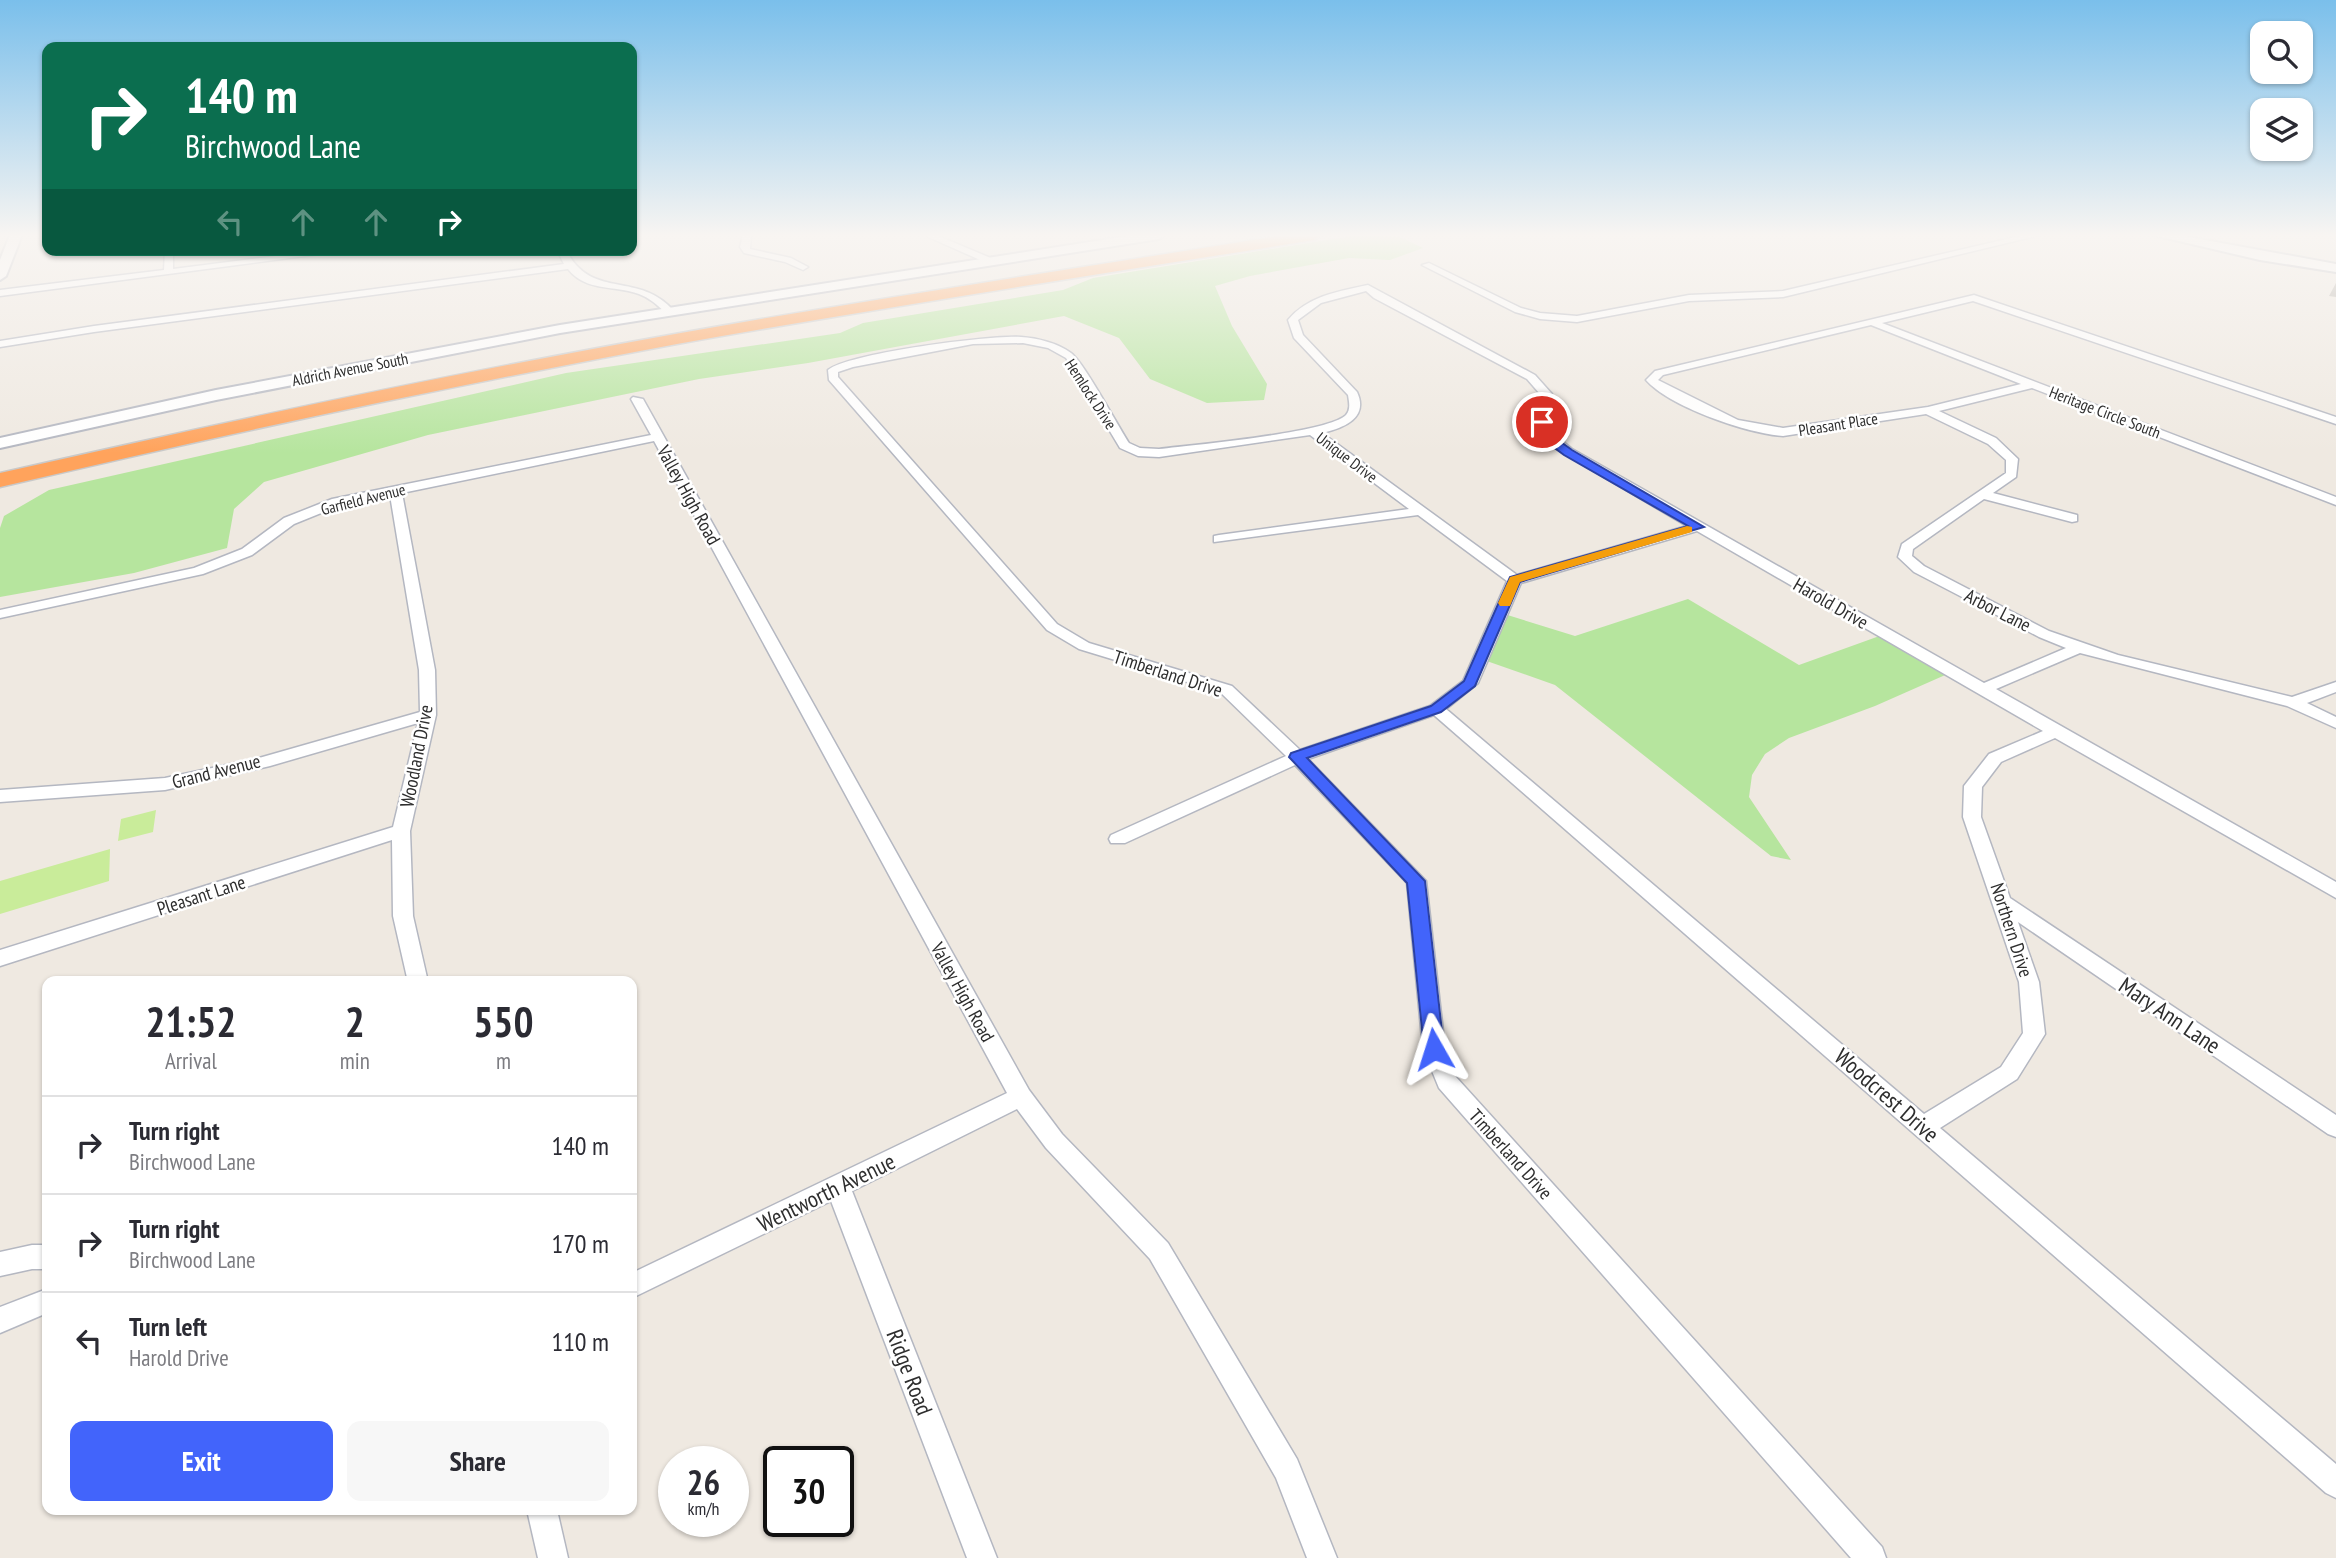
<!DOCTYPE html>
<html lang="en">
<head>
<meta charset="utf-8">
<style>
  :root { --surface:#fff; --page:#f7f7f7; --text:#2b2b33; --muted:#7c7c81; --line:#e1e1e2; --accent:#4264fb }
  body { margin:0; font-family:"PT Sans Narrow",sans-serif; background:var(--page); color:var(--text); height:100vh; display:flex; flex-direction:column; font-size:26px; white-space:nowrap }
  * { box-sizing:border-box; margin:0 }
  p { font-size:23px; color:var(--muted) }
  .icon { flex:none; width:38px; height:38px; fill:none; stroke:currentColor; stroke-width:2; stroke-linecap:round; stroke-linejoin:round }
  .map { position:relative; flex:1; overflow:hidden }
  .details { position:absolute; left:42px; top:976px; width:595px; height:539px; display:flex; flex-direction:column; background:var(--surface); border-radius:14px; box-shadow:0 2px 5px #0004 }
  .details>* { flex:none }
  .banner { position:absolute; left:42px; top:42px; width:595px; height:214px; border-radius:14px; box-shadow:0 2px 5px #0004; background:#0b6e4f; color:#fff; overflow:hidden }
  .buttons { position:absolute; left:2250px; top:21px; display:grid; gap:14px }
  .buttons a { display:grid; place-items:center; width:63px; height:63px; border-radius:14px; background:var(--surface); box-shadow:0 2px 5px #0004; font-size:35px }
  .speed { position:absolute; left:658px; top:1446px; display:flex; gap:14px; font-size:35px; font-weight:700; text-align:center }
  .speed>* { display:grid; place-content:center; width:91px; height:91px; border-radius:50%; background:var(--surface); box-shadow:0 2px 5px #0004; line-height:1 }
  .speed small { font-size:18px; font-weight:400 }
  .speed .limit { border:4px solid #111; border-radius:10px; background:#fff; color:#111 }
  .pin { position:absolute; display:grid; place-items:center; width:60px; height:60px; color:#fff; margin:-30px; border:4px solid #fff; border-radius:50%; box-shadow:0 2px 7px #0007 }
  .me { position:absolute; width:77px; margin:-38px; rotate:354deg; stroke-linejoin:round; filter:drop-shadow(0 0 5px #0008) }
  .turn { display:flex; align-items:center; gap:24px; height:147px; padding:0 28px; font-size:32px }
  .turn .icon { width:91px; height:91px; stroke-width:2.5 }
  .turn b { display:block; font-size:49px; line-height:60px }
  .lanes { display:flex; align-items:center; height:66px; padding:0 28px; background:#0003; justify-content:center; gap:35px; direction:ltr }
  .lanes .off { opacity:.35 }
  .eta { display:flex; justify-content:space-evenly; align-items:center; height:119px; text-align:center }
  .eta b { font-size:42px; font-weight:600; line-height:49px }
  .button { display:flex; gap:14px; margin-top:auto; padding:14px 28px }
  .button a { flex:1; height:80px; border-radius:14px; background:var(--accent); color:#fff; font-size:28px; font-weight:600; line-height:80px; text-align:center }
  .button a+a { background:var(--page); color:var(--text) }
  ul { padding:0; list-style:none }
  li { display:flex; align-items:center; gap:21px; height:98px; padding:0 28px; border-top:2px solid var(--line) }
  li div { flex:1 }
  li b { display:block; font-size:26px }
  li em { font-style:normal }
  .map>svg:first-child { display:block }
</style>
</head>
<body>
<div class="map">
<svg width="2336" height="1558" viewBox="0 0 2336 1558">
  <rect width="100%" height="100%" fill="#efe9e1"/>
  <g fill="#b6e59e">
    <path d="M1357,235L1400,237L1423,248L1390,260L1349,258L1250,276L1215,286L1232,326L1267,384L1264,400L1207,403L1150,379L1119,338L1064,316L808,363L699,379L428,435L264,482L234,509L227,548L134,573L0,597V528L4,516L49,490L566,373L840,333L863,323L1063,290L1093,278Z"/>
    <path d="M1688,599L1799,665L1885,634L1952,672L1875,706L1789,738L1765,754L1752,775L1749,797L1791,860L1771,856L1555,685L1481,659L1501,613L1575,636Z"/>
  </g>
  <g fill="#c9ec9a">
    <path d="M156,810L153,832L118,841L121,819Z"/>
    <path d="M110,849L109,881L0,914V881Z"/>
  </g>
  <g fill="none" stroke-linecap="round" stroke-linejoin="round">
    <defs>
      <g id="street">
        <path d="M743,235H751L750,249L791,258L808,267L803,270L785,262L744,253L740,247Z"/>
        <path d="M936,235L993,259L994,261L987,263L926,236Z"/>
        <path d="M2024,235H2040L1783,297L1689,301L1577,322L1540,319L1515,312L1422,265L1429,263L1521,308L1540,313L1577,316L1689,295L1783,291Z"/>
        <path d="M165,250H173V269L324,250H351L0,296V290L164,270Z"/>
        <path d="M557,250H566C592,301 638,270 674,311L666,313C657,305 650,298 639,294C614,285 586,292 568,269L94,332L0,347V341L94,326L564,264Z"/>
        <path d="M1368,285L1535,375L1552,394C1548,423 1549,431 1572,449L1984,683L2066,648L2039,637L1914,572L1898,557L1902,544L2006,473V460L1988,444L1926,414L1783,436C1746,433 1670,407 1646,380L1655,371L1974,295L2336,417V424L1973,301L1882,323L2336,497V505L2032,388L1939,411L1996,438L2018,459L2016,477L1993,493L2077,515V521L2072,522L1984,499L1913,549L1912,556L1924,566L2049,631L2118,655L2292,697L2336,682V692L2307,703L2336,717V728L2287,706L2080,653L1996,689L2336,882V898L2055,738L2001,762L1982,787L1981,817L2010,898L2336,1115V1137L2328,1134L2018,922L2039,982L2045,1034L2017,1079L1940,1128L2336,1464V1498L2326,1493L1434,715L1308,759L1426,881L1445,1049L1456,1077L1882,1547L1886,1558H1851L1439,1088L1423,1049L1407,883L1295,765L1125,843H1111L1109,839L1111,835L1286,756L1220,692L1079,649L1047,630L829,380L828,370C850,353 989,335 1021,337C1037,338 1058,343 1071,353C1083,361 1118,426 1129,443L1140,448L1159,449C1191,445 1328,433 1346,415C1351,409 1349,402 1348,395L1294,338L1288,320C1308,296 1339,291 1368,285ZM1366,291L1374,298L1527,379L1540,394L1539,428L1555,448L1687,526L1517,575L1322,433C1344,428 1369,418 1357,392L1303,335L1298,320L1321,303ZM1871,325L2021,384L1928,407L1783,428L1738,420L1658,380L1663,375ZM1023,343L1048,348L1066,358L1120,448L1138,456L1159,457L1310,435L1409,509L1219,535L1214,536V542L1418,515L1507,581L1463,681L1430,706L1300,750L1232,686L1089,643L1057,624L838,377V372L853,367L973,344ZM1697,531L2043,731L1989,754L1964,786L1963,817L2019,982L2023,1033L2001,1067L1924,1114L1446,709L1478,683L1521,583Z"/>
        <path d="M633,397L643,399L1029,1090L1062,1134L1168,1243L1297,1459L1337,1558H1307L1276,1478L1150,1259L1046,1148L1017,1109L852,1191L997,1558H967L831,1201L632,1298V1273L1007,1093L654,441L402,493L435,670L436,715L410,831L413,916L428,982H408L393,916L392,840L0,966V950L393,827L418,723L270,766L165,790L0,802V790L165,778L259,758L420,712L419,670L390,495L341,505L294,524L252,555L203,574L0,618V610L194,568L242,549L284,518L332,499L651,435L631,399Z"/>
        <path d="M32,1245H47V1269H32L0,1276V1252Z"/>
        <path d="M47,1289V1313L0,1333V1307Z"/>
        <path d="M527,1510H557L568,1558H538Z"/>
      </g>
      <g id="secondary">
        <path d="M10,235H22L6,276L0,280V260Z"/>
        <path d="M1134,235H1165L1159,239L560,333L216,400L0,448V438L216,390L560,325Z"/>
        <path d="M2153,235H2178L2336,264V272L2260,260Z"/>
      </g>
      <path id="highway" d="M1284,235H1321L1314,240C1102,274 889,306 677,344C450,386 225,434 0,487V473C224,422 449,374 675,334C877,298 1081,268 1284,235Z"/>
    </defs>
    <use href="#street" stroke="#b4b7c1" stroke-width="3"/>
    <use href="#secondary" stroke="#b4b7c1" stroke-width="4"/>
    <use href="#highway" stroke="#c9c9c9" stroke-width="3"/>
    <use href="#street" fill="#fff" fill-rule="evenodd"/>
    <use href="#secondary" fill="#fff" fill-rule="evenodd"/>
    <use href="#highway" fill="#ffa35c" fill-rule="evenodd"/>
  </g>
  <path fill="#afaba4" d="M2336,283V297L2329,296Z"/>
  <linearGradient id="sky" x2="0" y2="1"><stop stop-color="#7abfeb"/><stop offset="0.52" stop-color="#f8f5f2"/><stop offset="1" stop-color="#f8f5f2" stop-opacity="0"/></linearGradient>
  <rect width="2336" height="453" fill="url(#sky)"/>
  <path fill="#4264fb" stroke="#2b41a3" stroke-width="2" d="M1538,420H1545L1557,439L1572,450L1704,527L1520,582L1475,686L1441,712L1307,758L1425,881L1444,1049L1441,1055L1434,1057L1427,1055L1424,1049L1407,883L1289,757L1291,753L1431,706L1464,681L1510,577L1688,526L1564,455L1548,443L1536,422Z"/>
  <path fill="#f59e0b" d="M1687,526L1692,527V532L1520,582L1510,606H1500L1498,603L1510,577Z"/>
  <g text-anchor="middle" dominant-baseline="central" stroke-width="5" stroke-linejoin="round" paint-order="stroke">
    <g font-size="16" fill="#2e2e2e" stroke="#fff">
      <text transform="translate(350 369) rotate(-11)">Aldrich Avenue South</text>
      <text transform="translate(1091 394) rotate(57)">Hemlock Drive</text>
      <text transform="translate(2105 412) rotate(21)">Heritage Circle South</text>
      <text transform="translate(1838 424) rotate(-9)">Pleasant Place</text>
      <text transform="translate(1347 457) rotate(37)">Unique Drive</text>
      <text transform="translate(363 499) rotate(-14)">Garfield Avenue</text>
    </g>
    <g font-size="19" fill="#2e2e2e" stroke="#fff">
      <text transform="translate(689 495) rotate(61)">Valley High Road</text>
      <text transform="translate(1831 603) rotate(30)">Harold Drive</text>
      <text transform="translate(1998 610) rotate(27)">Arbor Lane</text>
      <text transform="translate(1168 673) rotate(18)">Timberland Drive</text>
      <text transform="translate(416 756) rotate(-79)">Woodland Drive</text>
      <text transform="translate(216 771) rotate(-14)">Grand Avenue</text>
      <text transform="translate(201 895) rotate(-18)">Pleasant Lane</text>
      <text transform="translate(2012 930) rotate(72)">Northern Drive</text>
      <text transform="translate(963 992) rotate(61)">Valley High Road</text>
      <text transform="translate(1511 1154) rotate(48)">Timberland Drive</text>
    </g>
    <g font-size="23" fill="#2e2e2e" stroke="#fff">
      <text transform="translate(2170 1015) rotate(34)">Mary Ann Lane</text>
      <text transform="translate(1887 1095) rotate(41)">Woodcrest Drive</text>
      <text transform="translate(826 1192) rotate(-26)">Wentworth Avenue</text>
      <text transform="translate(910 1372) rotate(69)">Ridge Road</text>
    </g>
  </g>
</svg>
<div class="buttons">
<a><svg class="icon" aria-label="search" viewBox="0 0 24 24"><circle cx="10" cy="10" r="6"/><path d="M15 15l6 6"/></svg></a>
<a><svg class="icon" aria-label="layers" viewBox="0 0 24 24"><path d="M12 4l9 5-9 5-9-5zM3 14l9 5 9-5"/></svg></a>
</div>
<div class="speed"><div>26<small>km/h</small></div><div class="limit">30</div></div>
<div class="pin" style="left:1542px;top:422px;background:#d93025"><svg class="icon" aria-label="arrive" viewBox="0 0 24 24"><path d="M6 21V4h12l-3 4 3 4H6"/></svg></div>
<svg class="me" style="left:1434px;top:1049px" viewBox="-20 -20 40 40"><path d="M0-17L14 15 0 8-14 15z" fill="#4264fb" stroke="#fff" stroke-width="4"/></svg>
<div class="banner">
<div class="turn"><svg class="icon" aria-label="right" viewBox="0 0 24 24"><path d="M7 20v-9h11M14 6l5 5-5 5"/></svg><div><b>140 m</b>Birchwood Lane</div></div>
<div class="lanes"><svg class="icon off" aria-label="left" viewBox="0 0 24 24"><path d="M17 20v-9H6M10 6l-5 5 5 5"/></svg><svg class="icon off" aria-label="ahead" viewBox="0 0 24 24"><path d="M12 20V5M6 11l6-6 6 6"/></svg><svg class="icon off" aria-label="ahead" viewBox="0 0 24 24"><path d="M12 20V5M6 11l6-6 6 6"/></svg><svg class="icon" aria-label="right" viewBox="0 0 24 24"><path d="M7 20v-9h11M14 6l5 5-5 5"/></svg></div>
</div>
<section class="details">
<div class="eta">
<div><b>21:52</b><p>Arrival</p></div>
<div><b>2</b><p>min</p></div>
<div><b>550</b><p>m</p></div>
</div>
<ul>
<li><svg class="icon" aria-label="right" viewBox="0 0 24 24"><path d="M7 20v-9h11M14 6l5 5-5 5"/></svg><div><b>Turn right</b><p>Birchwood Lane</p></div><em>140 m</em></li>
<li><svg class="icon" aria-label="right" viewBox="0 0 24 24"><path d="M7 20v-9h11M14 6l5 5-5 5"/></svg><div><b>Turn right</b><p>Birchwood Lane</p></div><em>170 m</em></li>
<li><svg class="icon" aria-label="left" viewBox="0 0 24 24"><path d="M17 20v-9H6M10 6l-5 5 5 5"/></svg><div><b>Turn left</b><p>Harold Drive</p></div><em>110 m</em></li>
</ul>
<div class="button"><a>Exit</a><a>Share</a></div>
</section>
</div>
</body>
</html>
